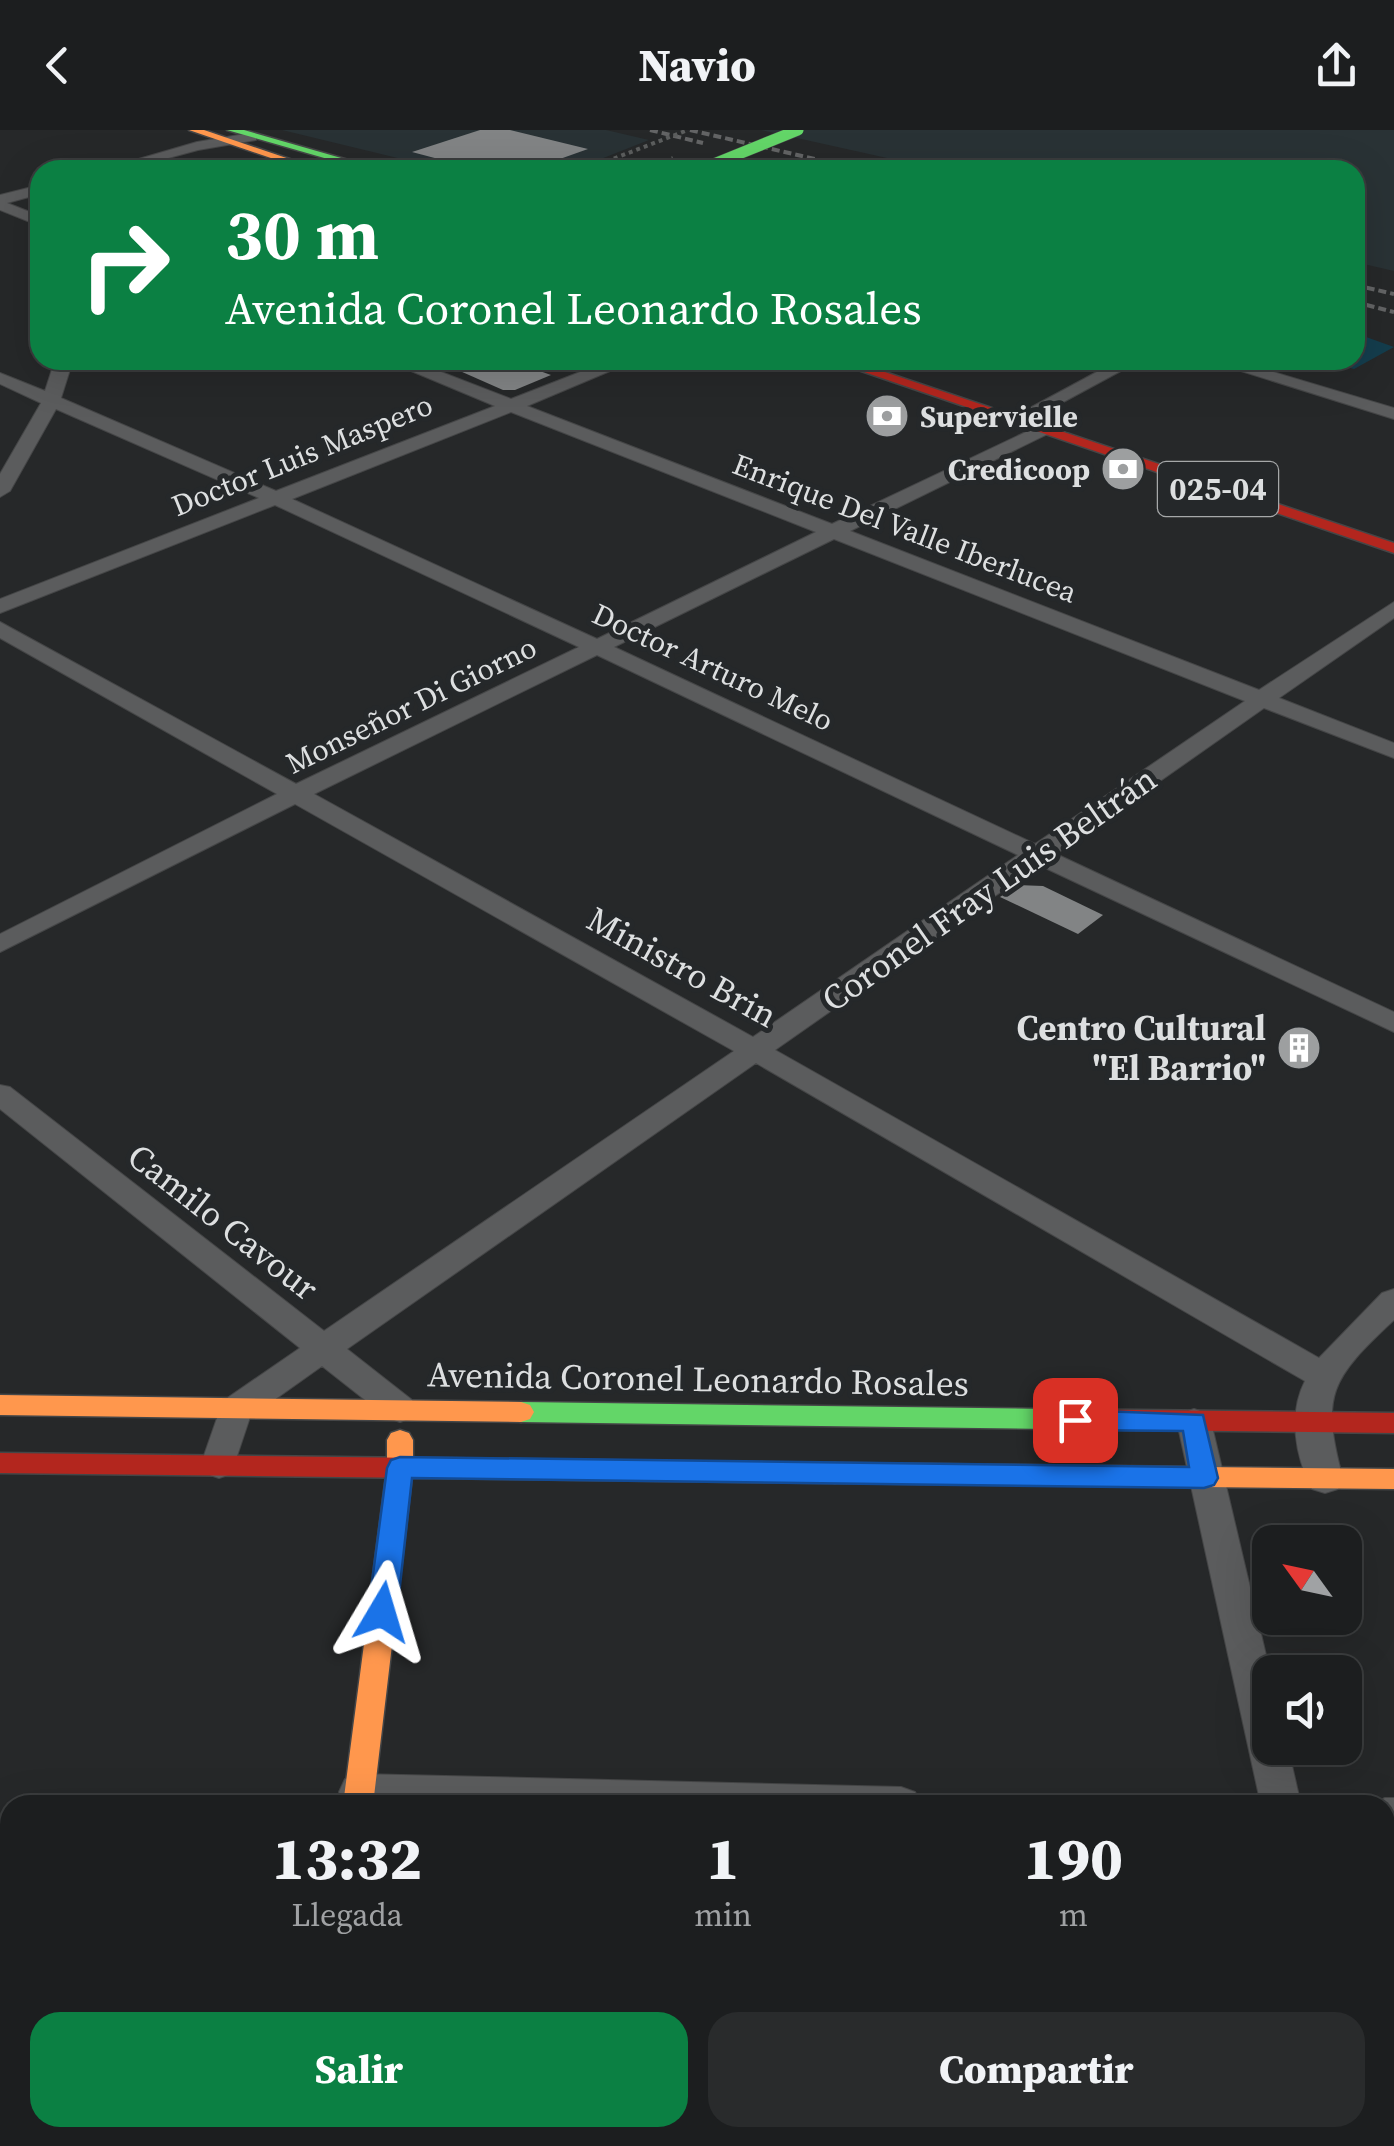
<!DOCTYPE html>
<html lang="es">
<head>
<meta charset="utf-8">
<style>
  :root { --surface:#1c1e1f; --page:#292b2c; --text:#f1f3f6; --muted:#a0a2a4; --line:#3a3c3d; --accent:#0b8043 }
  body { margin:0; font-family:"Source Serif 4",serif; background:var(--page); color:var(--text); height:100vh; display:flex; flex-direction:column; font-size:38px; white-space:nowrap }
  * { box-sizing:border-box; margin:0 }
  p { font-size:32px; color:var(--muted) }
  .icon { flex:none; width:55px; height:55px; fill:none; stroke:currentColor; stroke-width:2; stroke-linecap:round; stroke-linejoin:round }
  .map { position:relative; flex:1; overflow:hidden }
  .details { position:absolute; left:0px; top:1665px; width:1395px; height:352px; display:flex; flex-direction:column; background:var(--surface); border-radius:30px 30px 0 0; box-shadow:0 10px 40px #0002,0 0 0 2px var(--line) }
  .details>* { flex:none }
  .banner { position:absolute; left:30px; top:30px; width:1335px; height:210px; border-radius:30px; box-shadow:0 10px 40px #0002,0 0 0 2px var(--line); background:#0b8043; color:#fff; overflow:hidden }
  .needle { width:65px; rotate:303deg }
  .tools { position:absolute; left:1252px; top:1395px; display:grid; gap:20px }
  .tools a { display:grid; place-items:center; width:110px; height:110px; border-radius:20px; background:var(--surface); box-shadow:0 10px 40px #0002,0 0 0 2px var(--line); font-size:50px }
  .pin { position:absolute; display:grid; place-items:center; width:85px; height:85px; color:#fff; margin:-42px; border-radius:20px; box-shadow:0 5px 15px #0006 }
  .me { position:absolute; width:110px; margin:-55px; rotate:7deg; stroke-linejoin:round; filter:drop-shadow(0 0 8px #0008) }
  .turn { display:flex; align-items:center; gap:35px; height:210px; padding:0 30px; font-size:45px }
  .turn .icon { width:130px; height:130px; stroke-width:2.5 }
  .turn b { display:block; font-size:70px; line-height:85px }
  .eta { display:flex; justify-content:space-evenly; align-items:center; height:170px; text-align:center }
  .eta b { font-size:60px; font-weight:800; line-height:70px }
  .cta { display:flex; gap:20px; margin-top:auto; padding:20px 30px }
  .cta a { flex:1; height:115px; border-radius:30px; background:var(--accent); color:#fff; font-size:40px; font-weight:800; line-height:115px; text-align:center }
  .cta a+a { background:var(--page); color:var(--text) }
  header { display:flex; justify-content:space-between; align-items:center; height:130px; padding:0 30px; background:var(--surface); font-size:45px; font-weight:800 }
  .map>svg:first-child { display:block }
</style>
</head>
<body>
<header><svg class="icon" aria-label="back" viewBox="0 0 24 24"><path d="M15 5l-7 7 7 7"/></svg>Navio<svg class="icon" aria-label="share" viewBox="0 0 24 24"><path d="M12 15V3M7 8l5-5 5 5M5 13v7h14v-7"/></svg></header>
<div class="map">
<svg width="1394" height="2016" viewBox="0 0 1394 2016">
  <rect width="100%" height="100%" fill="#262829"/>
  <g fill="#293235">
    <path d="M282,0H606L649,10L573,40H447Z"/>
    <path d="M761,0H1394V141L1355,132V40H941Z"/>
  </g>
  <path fill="#143d4d" d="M1355,203L1394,217L1354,239L1324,230H1355Z"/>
  <g fill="#828485">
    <path d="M480,0H510L588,19L529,40H480L412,22Z"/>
    <path d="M435,230H509L551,245L515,260H503Z"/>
    <path d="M1017,755L1043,756L1103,785L1078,804L1000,767Z"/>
  </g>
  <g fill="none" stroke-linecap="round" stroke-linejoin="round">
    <defs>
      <g id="street">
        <path d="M251,3L256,4V10L198,20L124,40H101L197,12Z"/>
        <path d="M40,55V64L7,73L40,86V96L0,80V65Z"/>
        <path d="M55,230H73L61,268L276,361L495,276L385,230H410L511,269L611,230H636L527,276L832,394L1066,283L1075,288L1072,292L850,401L1259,560L1394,472V488L1279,568L1394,613V628L1264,578L1056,724L1394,882V902L1039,735L775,920L1319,1228L1382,1163L1394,1159V1190C1331,1249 1320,1264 1343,1349L1338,1359L1325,1363L1312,1359C1295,1326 1288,1284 1305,1251L756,933L347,1219L412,1270L417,1279L412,1288L400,1292L388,1288L322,1236L250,1287L231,1344L219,1348L207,1344L201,1334L223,1271L300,1218L0,979V955L10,957L324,1201L734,921L295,674L0,822V804L277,664L0,508V492L296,654L579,517L275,375L0,483V469L259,368L56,279L10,361L0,367V344L41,273L0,254V243L45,261ZM511,282L816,402L597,509L292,369ZM834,409L1245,571L1035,714L614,517ZM597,525L1018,725L753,907L314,664Z"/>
        <path d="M1119,230H1141L1030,290H1018L1015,286Z"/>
        <path d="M1206,230H1233L1394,278V289Z"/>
        <path d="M1194,1279L1206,1283L1211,1292L1270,1542V1618H1288L1301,1675H1261L1177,1292L1182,1283Z"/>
        <path d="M359,1644L901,1657L915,1662L921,1675H345L339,1662L345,1649Z"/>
        <path d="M1385,1668H1394V1704H1385V1675H1370Z"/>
        <path d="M1331,2008H1377L1379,2016H1333Z"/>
      </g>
      <g id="fast">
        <path d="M227,0H244L383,40H366Z"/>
        <path d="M521,1272L1047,1279L1056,1282L1060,1289L1056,1296L1047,1299L521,1292L512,1289L508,1282L512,1275Z"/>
      </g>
      <g id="slow">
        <path d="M189,0H204L322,40H306Z"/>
        <path d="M0,1265L521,1272L530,1275L534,1282L530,1289L521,1292L0,1285Z"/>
        <path d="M400,1300L409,1303L413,1310V1338L373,1675H343L387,1338V1310L391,1303Z"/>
        <path d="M835,1333L1394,1339V1359L835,1353L826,1350L822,1343L826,1336Z"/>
      </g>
      <g id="jam">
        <path d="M829,230H849L1394,413V423Z"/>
        <path d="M1047,1279L1394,1283V1303L1047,1299L1038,1296L1034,1289L1038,1282Z"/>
        <path d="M0,1323L835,1333L844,1336L848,1343L844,1350L835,1353L0,1343Z"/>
        <path d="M297,2008H331L330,2016H296Z"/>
      </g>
    </defs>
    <use href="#street" stroke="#454647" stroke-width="2"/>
    <use href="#fast" stroke="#454647" stroke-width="3"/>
    <use href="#slow" stroke="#454647" stroke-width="3"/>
    <use href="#jam" stroke="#454647" stroke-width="3"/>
    <path stroke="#5c5e5e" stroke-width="4" stroke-dasharray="4 4" stroke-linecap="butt" d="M642,40L673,28"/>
    <use href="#street" fill="#5b5c5d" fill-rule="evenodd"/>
    <use href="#fast" fill="#63d668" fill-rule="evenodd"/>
    <use href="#slow" fill="#ff974d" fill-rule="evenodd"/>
    <use href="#jam" fill="#b3261e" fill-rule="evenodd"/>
    <g stroke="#636465" stroke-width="4" stroke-dasharray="8 4" stroke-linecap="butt">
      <path d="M650,0L703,13"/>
      <path d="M690,0L862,40"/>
      <path d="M1355,155L1394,164"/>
      <path d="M1355,172L1394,182"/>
    </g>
    <defs>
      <path id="fast-bridge" d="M699,40L798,0"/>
    </defs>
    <use href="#fast-bridge" stroke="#454647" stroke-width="12" stroke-linecap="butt"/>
    <path stroke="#5c5e5e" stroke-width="4" stroke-dasharray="4 4" stroke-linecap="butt" d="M584,40L688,0"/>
    <use href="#fast-bridge" stroke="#63d668" stroke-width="11"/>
  </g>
  <path fill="#1a73e8" stroke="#114b97" stroke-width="2.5" d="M1075,1280L1203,1285L1218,1348L1214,1355L1204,1358L412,1348L397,1482L392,1490L382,1494L372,1490L368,1482L387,1338L391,1330L400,1327L1189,1337L1183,1301L1075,1300L1066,1297L1062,1290L1066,1283Z"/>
  <defs>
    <symbol id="bank-disc" viewBox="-11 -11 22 22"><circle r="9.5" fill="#9d9fa0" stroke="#25282a"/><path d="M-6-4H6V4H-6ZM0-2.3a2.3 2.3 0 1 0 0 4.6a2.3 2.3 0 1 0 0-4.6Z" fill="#fff"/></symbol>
    <symbol id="building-disc" viewBox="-11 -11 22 22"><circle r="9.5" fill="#9d9fa0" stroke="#25282a"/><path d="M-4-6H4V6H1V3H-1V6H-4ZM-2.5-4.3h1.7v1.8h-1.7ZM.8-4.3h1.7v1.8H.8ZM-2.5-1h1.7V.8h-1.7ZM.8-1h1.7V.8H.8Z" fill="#fff"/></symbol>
  </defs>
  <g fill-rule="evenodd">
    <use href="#bank-disc" x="862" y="261" width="50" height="50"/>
    <use href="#bank-disc" x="1098" y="314" width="50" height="50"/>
    <use href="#building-disc" x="1274" y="893" width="50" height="50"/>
  </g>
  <g text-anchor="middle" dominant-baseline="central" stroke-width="10" stroke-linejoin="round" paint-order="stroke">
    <g font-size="30" font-weight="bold" fill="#dddfe0" stroke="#25282a" text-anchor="start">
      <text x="920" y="286">Supervielle</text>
      <text x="1090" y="339" text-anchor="end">Credicoop</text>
    </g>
    <g font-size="30" fill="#dddfe0" stroke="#25282a">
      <text transform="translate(302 325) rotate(-22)">Doctor Luis Maspero</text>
      <text transform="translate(905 398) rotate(21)">Enrique Del Valle Iberlucea</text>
      <text transform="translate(713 537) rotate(25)">Doctor Arturo Melo</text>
      <text transform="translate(411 575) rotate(-26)">Monseñor Di Giorno</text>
    </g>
    <rect fill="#25282a" stroke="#a6a8a9" stroke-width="2.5" x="1158" y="332" width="120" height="54" rx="8"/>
    <g font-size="32" font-weight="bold" fill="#dddfe0">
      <text x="1218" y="359">025-04</text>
    </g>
    <g font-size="35" fill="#dddfe0" stroke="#25282a">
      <text transform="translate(989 759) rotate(-35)">Coronel Fray Luis Beltrán</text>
      <text transform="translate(682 837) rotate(29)">Ministro Brin</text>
      <text transform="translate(223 1092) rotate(38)">Camilo Cavour</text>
      <text transform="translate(698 1249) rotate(1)">Avenida Coronel Leonardo Rosales</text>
    </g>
    <g font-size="35" font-weight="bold" fill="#dddfe0" stroke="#25282a" text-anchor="end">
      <text x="1266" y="898">Centro Cultural<tspan x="1266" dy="40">"El Barrio"</tspan></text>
    </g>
  </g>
</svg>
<div class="tools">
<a><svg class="needle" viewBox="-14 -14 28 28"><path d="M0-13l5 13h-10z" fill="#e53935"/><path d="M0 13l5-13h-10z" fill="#a0a2a4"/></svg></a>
<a><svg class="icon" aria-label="sound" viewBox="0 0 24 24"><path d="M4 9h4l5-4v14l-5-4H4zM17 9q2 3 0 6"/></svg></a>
</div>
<div class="pin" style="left:1075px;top:1290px;background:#d93025"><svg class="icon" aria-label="arrive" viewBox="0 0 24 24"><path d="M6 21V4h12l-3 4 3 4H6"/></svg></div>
<svg class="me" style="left:382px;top:1482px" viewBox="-20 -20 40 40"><path d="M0-17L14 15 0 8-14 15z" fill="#1a73e8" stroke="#fff" stroke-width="4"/></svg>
<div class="banner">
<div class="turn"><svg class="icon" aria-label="right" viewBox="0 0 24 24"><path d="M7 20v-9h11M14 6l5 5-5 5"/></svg><div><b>30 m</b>Avenida Coronel Leonardo Rosales</div></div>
</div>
<section class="details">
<div class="eta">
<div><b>13:32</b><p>Llegada</p></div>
<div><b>1</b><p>min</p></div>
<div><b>190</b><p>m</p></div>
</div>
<div class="cta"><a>Salir</a><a>Compartir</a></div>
</section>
</div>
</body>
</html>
